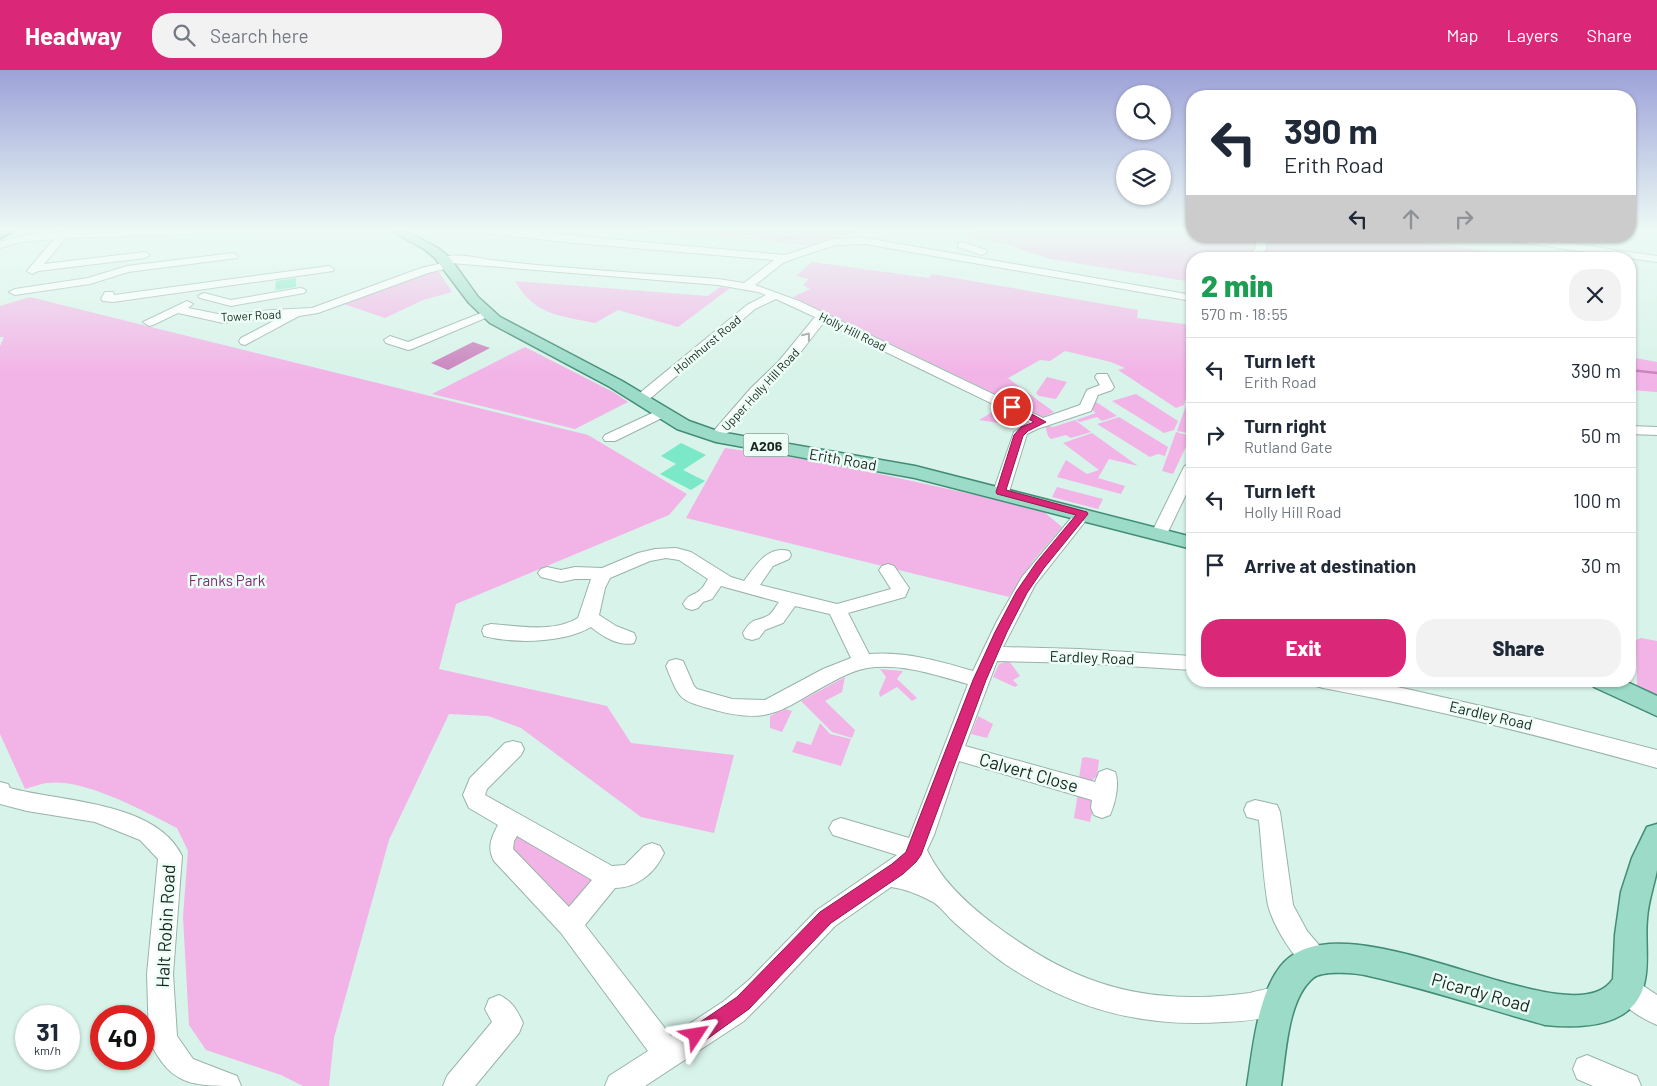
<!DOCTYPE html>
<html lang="en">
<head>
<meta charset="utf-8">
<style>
  :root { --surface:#fff; --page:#f2f2f3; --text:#1f2937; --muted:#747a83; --line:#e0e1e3; --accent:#db2777 }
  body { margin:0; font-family:Barlow,sans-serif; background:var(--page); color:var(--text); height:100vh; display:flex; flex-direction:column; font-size:19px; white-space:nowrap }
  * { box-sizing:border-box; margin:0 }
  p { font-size:16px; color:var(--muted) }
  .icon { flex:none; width:28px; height:28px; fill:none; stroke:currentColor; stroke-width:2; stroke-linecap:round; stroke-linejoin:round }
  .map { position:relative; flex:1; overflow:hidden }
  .drawer { position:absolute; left:1186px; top:182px; width:450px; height:435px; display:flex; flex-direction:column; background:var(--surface); border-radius:20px; box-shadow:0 1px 4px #0004 }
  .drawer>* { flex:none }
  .guide { position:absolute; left:1186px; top:20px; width:450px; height:152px; border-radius:20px; box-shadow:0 1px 4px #0004; background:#fff; color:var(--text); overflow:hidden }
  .buttons { position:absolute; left:1116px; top:15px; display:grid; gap:10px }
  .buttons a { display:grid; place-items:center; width:55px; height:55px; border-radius:50%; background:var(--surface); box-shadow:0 1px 4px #0004; font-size:25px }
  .speed { position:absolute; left:15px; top:935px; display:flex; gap:10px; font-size:25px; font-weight:700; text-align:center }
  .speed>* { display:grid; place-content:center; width:65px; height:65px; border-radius:50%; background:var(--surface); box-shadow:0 1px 4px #0004; line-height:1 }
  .speed small { font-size:12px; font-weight:400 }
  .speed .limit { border:8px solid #d22; background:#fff; color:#111 }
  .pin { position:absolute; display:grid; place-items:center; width:42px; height:42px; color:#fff; margin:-21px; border:2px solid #fff; border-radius:50%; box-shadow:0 1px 5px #0007 }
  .me { position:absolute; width:55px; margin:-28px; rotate:57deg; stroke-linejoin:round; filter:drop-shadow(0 0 4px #0008) }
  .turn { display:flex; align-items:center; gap:18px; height:105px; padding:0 15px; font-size:22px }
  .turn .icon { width:65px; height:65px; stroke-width:2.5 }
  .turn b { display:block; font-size:35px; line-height:42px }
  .lanes { display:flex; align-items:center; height:48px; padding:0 15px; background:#0003; justify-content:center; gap:25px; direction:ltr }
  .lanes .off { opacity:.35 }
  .round { display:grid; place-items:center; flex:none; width:52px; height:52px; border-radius:20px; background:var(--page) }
  .headline { display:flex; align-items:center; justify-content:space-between; height:85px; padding:0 15px }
  h1 { font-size:30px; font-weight:800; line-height:38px; color:#1e9e55 }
  .button { display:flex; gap:10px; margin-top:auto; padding:10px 15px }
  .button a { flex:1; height:58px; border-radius:20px; background:var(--accent); color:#fff; font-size:20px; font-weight:800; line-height:58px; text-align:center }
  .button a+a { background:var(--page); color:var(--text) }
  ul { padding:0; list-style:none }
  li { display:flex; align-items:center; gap:15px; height:65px; padding:0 15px; border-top:1px solid var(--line) }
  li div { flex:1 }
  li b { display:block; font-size:19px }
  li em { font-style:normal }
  header { display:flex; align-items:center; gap:30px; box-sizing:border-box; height:70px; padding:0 25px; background:var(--accent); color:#fff }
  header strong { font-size:24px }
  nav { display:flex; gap:28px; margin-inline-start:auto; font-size:18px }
  .search { width:350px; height:45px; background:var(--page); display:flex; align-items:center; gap:12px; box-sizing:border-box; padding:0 18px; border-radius:20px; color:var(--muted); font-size:19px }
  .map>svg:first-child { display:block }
</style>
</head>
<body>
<header>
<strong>Headway</strong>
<div class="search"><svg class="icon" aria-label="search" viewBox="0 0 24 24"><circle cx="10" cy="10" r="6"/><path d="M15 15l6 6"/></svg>Search here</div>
<nav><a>Map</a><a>Layers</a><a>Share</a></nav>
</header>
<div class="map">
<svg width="1657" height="1016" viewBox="0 0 1657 1016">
  <rect width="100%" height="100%" fill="#d8f3e9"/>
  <g fill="#f2b4e7">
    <path d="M625,160H863L812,176L763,170Z"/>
    <path d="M976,160H1192V166H1378L1507,184L1510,189H1192V212L1051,189L1006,174L962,166Z"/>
    <path d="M812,192L929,208L932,204L1138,240L1137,248L1192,255V326L1187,325L1184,335L1176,338L1118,300L1125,298L1111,292L1065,281L1050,291L1040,290L1008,308L1054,342L1043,347L793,227L810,219L803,215L809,209L796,206Z"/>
    <path d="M429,202H439L452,222L423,230L385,248L344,234Z"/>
    <path d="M515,211L708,226L720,217L730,218L678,257L618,240L595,253C561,246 534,245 515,211Z"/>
    <path d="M30,227L588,365L687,424L669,445L456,534L439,599L607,636L631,673L734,685L714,763L641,747L521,658L488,646L449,644L389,770L334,968L329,1016H303L281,1005L206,980L189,955L183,847L188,781L177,758C144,741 84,708 47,713C40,714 32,717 25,719L0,664V276L4,267H0V236Z"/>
    <path d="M525,277L615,323L628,332L575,359L432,324Z"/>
    <path d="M1630,287L1657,292V322L1630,320Z"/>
    <path d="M1047,307L1067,312L1056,329L1039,326L1036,323Z"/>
    <path d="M1136,324L1178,351L1174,360L1164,363L1112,331Z"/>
    <path d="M1189,327H1192V364L1177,361Z"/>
    <path d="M1095,331L1117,346L1102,351L1097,347L1080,352L1076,350L1096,343L1091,339Z"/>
    <path d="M1006,339L1024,350L1018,356L979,350L994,341L1000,343Z"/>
    <path d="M1119,347L1168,377L1165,386L1158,384L1150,387L1097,354Z"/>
    <path d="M1075,350L1091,362L1071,368L1066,365L1051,369L1048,366L1045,355L1053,357Z"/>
    <path d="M1176,362L1191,366L1173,404L1162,401Z"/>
    <path d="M1092,363L1138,396L1109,389L1098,408L1125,416L1121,424L1057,407L1066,390L1087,404L1099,400L1063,373Z"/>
    <path d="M725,378L830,393L980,426L1044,442L1062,457L1033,491L1009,527L686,448Z"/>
    <path d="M1057,417L1103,429L1098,439L1052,427Z"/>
    <path d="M1641,568L1657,571V626L1637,616L1636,570Z"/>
    <path d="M1009,591L1020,606L1013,610L1018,615L1015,617L993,607L999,594Z"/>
    <path d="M880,599L903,601L897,609L917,628L912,631L897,617L880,627L879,623L886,607Z"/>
    <path d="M845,607L842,622L825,631L855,660L852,668L832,662L801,631Z"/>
    <path d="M785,639L792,641L782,662L770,658V646Z"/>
    <path d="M978,646L993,654L987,668L971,664Z"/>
    <path d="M820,653L830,664L851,669L841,696L792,682L797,671L811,675Z"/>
    <path d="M1086,687L1099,690L1097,706L1091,711L1079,708L1082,688Z"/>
    <path d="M1078,723L1090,728L1094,734L1090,752L1074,748Z"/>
    <path d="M516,766H519L592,808V812L571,836H567L507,778Z"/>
  </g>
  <path fill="#cb86bf" d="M473,272L490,278L448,300L431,293Z"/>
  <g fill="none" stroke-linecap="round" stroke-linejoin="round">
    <path stroke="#cb86bf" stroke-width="2" d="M704,160L798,168"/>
    <path stroke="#cb86bf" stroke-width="2.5" d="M1630,300L1657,303"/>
  </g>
  <g fill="#7be8c7">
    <path d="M296,208V217L275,220L276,211Z"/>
    <path d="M681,373L706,385L683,400L705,411L691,420L660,404L676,394L661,386Z"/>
  </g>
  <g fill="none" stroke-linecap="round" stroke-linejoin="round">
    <defs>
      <g id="minor">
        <path d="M139,160H219L214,163L66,168L44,194L145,182L150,185L145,188L38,201L32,204L27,201L54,169L21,172L0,178V172C44,159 93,161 139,160Z"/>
        <path d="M480,160H507L785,185L834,169L865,168L1192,225V231L865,174L835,175L790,190L783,193L755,215L799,231L1043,348L1080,335L1087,320L1100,315L1095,307L1097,304H1107L1114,317L1112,320L1098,325L1091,341L1037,359L1027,364L1009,422L1007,425H995L993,422L1014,362L1030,352L824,252L789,297L761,324L721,370H711L709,367L711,364L751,318L779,291L815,247L776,229L755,239L646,332H636L634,329L636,326L747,235L766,225L758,222L718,215L451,193L453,195L452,197L428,203L318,243L299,246L245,275L241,274L239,271L241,268L283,246L223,253L178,243L153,255L149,256L143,252L187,231L193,234L188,238L223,245L272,240L312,238L421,198L443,193L439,190C448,181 478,188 491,190C566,199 642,203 718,209L744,213L774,190L564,172L485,163Z"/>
        <path d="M1256,166H1266V179L1258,189H1247L1256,178Z"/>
        <path d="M1492,166H1520L1657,186V192L1497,169Z"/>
        <path d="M962,172L986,180L987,182L982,185L958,177V173Z"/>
        <path d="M233,183L238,186L237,188L128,202L90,214L15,225L9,222L15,219L88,208L127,196Z"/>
        <path d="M329,196L334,199L333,201L113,232L103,231L101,229L105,222H113L114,225Z"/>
        <path d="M300,218L304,219L306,221L304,223L231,236L200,228L198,226L204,223L231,230Z"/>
        <path d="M486,241L490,242L492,244L490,246L412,279L408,280L386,273L384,270L390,266L408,272Z"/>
        <path d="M663,338L670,342L668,345L615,371H605L603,368L605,365Z"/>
        <path d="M1630,356L1657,357V365L1630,364Z"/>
        <path d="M1192,392V412L1167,464L1165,468H1153L1151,464L1184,397L1187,394Z"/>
        <path d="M1083,439L1089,441L1091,444L1035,515L1003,577L1079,579L1192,586V600L1079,593L997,591L965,676L1095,712L1099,702L1107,699L1115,702C1120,713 1115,734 1110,745L1102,748L1094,745L1091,738L1092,730L959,691L934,765L927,780C941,810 968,835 995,855C1058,902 1116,928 1197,927C1215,927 1233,925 1250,923C1259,921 1270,917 1280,918C1283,918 1287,920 1290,922L1294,931L1290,940C1270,949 1246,951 1224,952C1143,958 1072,939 1005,894C988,882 971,867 955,853C948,847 941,837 933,832C920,825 906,819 891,817L835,856L767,928L744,951L645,1016H605L609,1006L648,981L561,863L494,791C487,778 491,768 498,755L469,738L463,725L470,708L505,673L513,671L521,673L524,679L521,685L487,719L485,725L612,796L625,795L644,776L652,773L660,776L664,783C655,803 637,818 615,818L585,855L671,966L724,931L749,910L817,840L897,785L833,765L829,758L833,751L841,748L909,768L968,614C935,605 902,593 867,598C855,600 843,606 832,612C784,637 773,656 715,640C679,630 680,631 666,596L669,591L676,589L683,591L694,616L697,619L732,629L765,630L823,599L851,588L830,544L795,536L783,553L765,560L759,568L752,570L745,568L743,563C753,546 755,553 769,545C773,542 776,536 779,532L721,516L712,529L703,532L698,538L692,540L686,538L683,534C690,522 693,527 700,520C703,518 706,512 708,509L679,490L666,488L650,491L610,508L605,518L599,545L616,556L634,563L636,568L634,573C619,577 602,566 591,557C564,573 514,574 484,566L482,561L484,556L491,554C519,556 552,563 578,548L591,509H575L561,512L541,507L538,503L541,499L547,497L561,500L575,497L602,498L638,483L655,479L676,478L691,482L731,507L744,511C755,497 767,475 789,481L791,485L789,489L773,496L760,515L837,534L891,519L879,500L882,496L888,494L894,496L909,518L905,527L848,543L869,584C905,581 939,591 973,601L997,551L1022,507L1077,441ZM517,766L592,810L569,837L513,779L514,771Z"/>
        <path d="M1313,611H1366L1407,619L1533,648L1657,680V698C1546,667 1436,639 1323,618L1316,616Z"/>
        <path d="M0,712L8,714L10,718C60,732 156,731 182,786L173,904L177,966L193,989L237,1006L241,1016C191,1016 171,1016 149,970L147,904L158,789L140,770L95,752L27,741L0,734Z"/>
        <path d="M1255,730L1277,735L1280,742L1293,835L1307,861L1324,881L1328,890L1324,899L1315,903C1296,895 1273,855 1268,835C1263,807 1262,778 1259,750L1247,747L1244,740L1247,733Z"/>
        <path d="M1627,907L1636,911L1657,925V955C1641,948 1620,936 1614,920L1618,911Z"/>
        <path d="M499,925C512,931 517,940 523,953L519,963L475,1016H443L447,1006L492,952L485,939L489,929Z"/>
        <path d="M1587,985L1637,1006L1641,1016H1593L1577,1009L1573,999L1577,989Z"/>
      </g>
      <g id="major">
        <path d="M0,160H12L10,163L0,166Z"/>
        <path d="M390,160H404L438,178L450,188L478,227L500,247L622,311L689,351L720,362L915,396L1192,467V479L915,408L716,372L677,359L610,317L490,253L469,233L435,188L424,179Z"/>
        <path d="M1590,611H1625L1657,626V646L1594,617Z"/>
        <path d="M1657,754C1657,768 1657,785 1657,800C1654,816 1648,832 1647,849C1645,869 1649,890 1645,910C1637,957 1583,959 1545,955C1487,939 1428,919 1369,906C1356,903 1323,900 1313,908C1287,930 1286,985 1281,1016H1247C1253,979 1257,927 1280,897C1341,817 1571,974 1613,909L1615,865L1621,822L1632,788L1647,757Z"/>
      </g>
    </defs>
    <use href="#minor" stroke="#99b3aa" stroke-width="2"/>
    <use href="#major" stroke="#438c76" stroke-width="3"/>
    <use href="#minor" fill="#fff" fill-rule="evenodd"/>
    <use href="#major" fill="#9bdbc8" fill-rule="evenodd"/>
    <path stroke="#303d38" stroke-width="2" d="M0,169L17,160"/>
  </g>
  <defs><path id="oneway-chevron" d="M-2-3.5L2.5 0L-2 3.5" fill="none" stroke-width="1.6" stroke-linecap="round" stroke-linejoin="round" transform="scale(1.25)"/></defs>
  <use stroke="#989d9b" href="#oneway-chevron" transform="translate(807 266) rotate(-52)"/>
  <linearGradient id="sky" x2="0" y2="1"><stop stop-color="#9ca2d8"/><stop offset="0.53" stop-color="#edfaf5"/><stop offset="1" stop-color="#edfaf5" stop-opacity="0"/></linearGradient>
  <rect width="1657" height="302" fill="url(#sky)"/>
  <path fill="#db2777" stroke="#8e194d" d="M1009,335H1016L1046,352L1028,361L1023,366L1006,420L1087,442L1088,444L1044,498L1027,523L1007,562L986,610L921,785L916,792L903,804L831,853L749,939L703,972L696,974L690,972L687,965L690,959L737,927L820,842L892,794L906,782L973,610L995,562L1016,522L1036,493L1076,445L997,424L996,422L1014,365L1021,357L1034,352L1009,339Z"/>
  <g text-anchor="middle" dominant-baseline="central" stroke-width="5" stroke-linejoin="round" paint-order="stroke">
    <g font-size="12" fill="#1a2521" stroke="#edfef7">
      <text transform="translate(251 245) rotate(-3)">Tower Road</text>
      <text transform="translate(853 261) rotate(26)">Holly Hill Road</text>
      <text transform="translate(707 274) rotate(-40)">Holmhurst Road</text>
      <text transform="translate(760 319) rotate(-47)">Upper Holly Hill Road</text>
    </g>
    <rect fill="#edfef7" stroke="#596661" stroke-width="1" x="743.5" y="363.5" width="45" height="23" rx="4"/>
    <g font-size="14" font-weight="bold" fill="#1a2521">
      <text x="766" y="375">A206</text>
    </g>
    <g font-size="15" fill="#1a2521" stroke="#edfef7">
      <text transform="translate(843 389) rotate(10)">Erith Road</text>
      <text transform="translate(1092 587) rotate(2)">Eardley Road</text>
      <text transform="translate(1491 645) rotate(13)">Eardley Road</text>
    </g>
    <g font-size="15" fill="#7d2c73" stroke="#edfef7">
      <text x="227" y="510">Franks Park</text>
    </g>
    <g font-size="18" fill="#1a2521" stroke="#edfef7">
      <text transform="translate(1029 702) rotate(16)">Calvert Close</text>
      <text transform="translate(165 856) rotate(-87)">Halt Robin Road</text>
      <text transform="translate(1481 922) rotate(16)">Picardy Road</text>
    </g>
  </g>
</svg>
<div class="buttons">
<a><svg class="icon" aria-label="search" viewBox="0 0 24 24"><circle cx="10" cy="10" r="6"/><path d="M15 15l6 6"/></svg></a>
<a><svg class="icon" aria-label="layers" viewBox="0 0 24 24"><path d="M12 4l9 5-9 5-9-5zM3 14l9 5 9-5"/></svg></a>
</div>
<div class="speed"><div>31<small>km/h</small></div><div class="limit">40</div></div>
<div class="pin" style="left:1012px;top:337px;background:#d93025"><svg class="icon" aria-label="arrive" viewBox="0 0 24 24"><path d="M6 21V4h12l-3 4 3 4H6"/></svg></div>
<svg class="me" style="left:696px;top:965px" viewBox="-20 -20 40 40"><path d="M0-17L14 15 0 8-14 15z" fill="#db2777" stroke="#fff" stroke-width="4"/></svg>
<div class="guide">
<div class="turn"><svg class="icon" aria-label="left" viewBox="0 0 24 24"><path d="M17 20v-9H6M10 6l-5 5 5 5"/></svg><div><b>390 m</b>Erith Road</div></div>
<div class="lanes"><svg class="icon" aria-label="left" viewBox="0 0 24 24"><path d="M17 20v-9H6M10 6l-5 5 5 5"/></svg><svg class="icon off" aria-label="ahead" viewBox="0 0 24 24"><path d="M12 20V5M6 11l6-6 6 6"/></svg><svg class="icon off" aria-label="right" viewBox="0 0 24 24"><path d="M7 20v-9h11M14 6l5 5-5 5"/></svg></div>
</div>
<section class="drawer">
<div class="headline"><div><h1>2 min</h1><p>570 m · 18:55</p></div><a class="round"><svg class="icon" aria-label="close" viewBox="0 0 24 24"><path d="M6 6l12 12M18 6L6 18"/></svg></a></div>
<ul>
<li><svg class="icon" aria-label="left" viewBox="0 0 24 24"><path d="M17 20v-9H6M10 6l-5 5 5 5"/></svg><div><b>Turn left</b><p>Erith Road</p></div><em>390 m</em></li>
<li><svg class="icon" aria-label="right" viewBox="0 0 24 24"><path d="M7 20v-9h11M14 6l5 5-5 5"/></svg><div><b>Turn right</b><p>Rutland Gate</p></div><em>50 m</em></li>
<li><svg class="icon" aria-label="left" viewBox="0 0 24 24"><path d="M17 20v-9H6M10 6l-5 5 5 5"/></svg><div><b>Turn left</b><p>Holly Hill Road</p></div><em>100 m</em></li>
<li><svg class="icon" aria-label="arrive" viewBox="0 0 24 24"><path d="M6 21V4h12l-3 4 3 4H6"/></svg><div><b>Arrive at destination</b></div><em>30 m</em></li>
</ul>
<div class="button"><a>Exit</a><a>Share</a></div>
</section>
</div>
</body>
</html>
